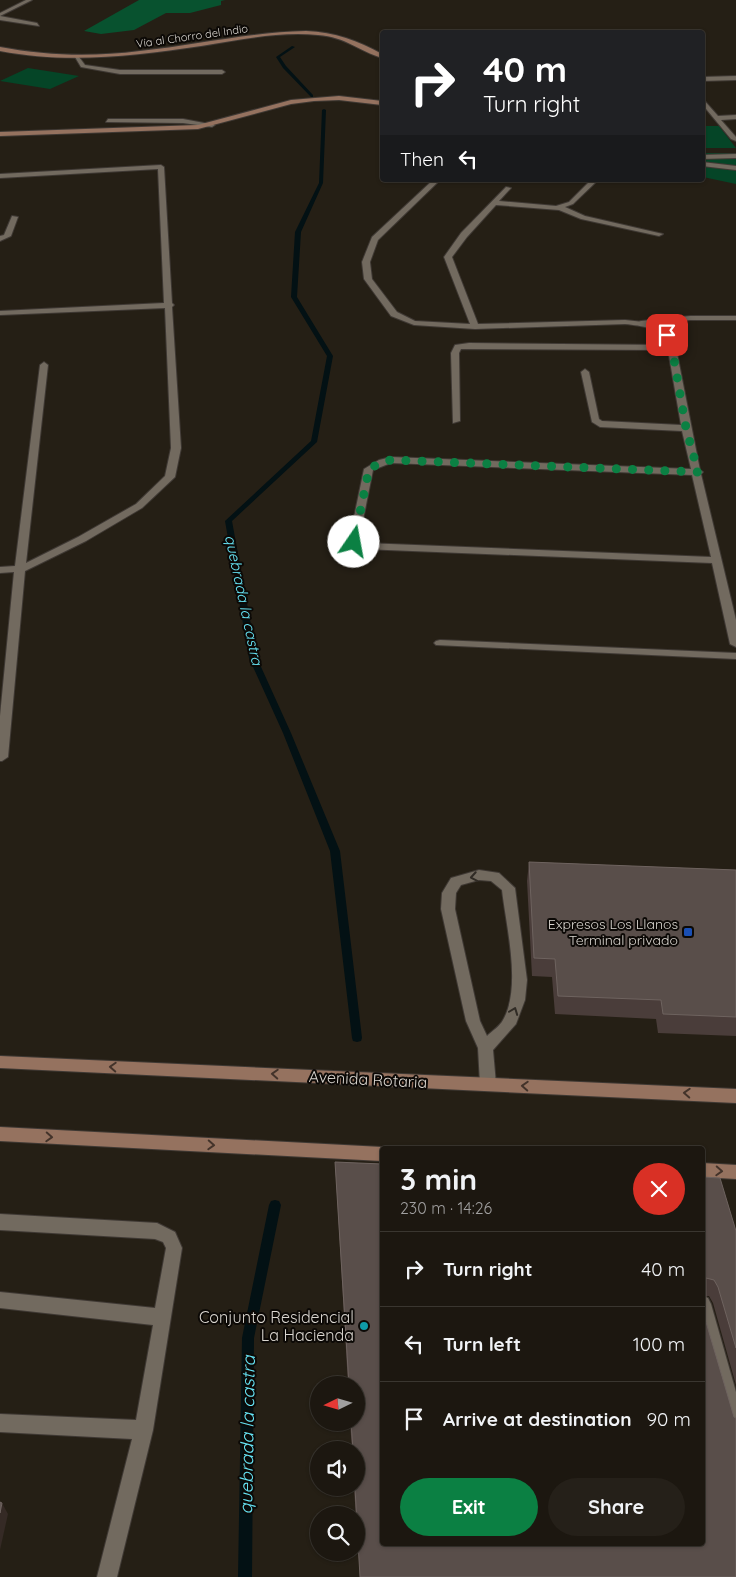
<!DOCTYPE html>
<html lang="en">
<head>
<meta charset="utf-8">
<style>
  :root { --surface:#1c1710; --page:#252019; --text:#f1f3f6; --muted:#a09f9f; --line:#3a3630; --accent:#0b8043 }
  body { margin:0; font-family:Quicksand,sans-serif; background:var(--page); color:var(--text); height:100vh; display:flex; flex-direction:column; font-size:19px; white-space:nowrap }
  * { box-sizing:border-box; margin:0 }
  p { font-size:16px; color:var(--muted) }
  .icon { flex:none; width:28px; height:28px; fill:none; stroke:currentColor; stroke-width:2; stroke-linecap:round; stroke-linejoin:round }
  .map { position:relative; flex:1; overflow:hidden }
  .sheet { position:absolute; left:380px; top:1146px; width:325px; height:400px; display:flex; flex-direction:column; background:var(--surface); border-radius:5px; box-shadow:0 1px 4px #0004,0 0 0 1px var(--line) }
  .sheet>* { flex:none }
  .hud { position:absolute; left:380px; top:30px; width:325px; height:152px; border-radius:5px; box-shadow:0 1px 4px #0004,0 0 0 1px var(--line); background:#202124; color:#fff; overflow:hidden }
  .needle { width:32px; rotate:265deg }
  .tools { position:absolute; left:310px; top:1376px; display:grid; gap:10px }
  .tools a { display:grid; place-items:center; width:55px; height:55px; border-radius:50%; background:var(--surface); box-shadow:0 1px 4px #0004,0 0 0 1px var(--line); font-size:25px }
  .pin { position:absolute; display:grid; place-items:center; width:42px; height:42px; color:#fff; margin:-21px; border-radius:10px; box-shadow:0 2px 8px #0006 }
  .me { position:absolute; width:55px; margin:-28px; rotate:12deg; stroke-linejoin:round; filter:drop-shadow(0 0 4px #0008) }
  .turn { display:flex; align-items:center; gap:18px; height:105px; padding:0 20px; font-size:22px }
  .turn .icon { width:65px; height:65px; stroke-width:2.5 }
  .turn b { display:block; font-size:35px; line-height:42px }
  .then { display:flex; align-items:center; height:48px; padding:0 20px; background:#0003; gap:10px; font-size:19px }
  .round { display:grid; place-items:center; flex:none; width:52px; height:52px; border-radius:26px; background:var(--page) }
  .head { display:flex; align-items:center; justify-content:space-between; height:85px; padding:0 20px }
  h1 { font-size:30px; font-weight:700; line-height:38px }
  .button { display:flex; gap:10px; margin-top:auto; padding:10px 20px }
  .button a { flex:1; height:58px; border-radius:30px; background:var(--accent); color:#fff; font-size:20px; font-weight:700; line-height:58px; text-align:center }
  .button a+a { background:var(--page); color:var(--text) }
  ul { padding:0; list-style:none }
  li { display:flex; align-items:center; gap:15px; height:75px; padding:0 20px; border-top:1px solid var(--line) }
  li div { flex:1 }
  li b { display:block; font-size:19px }
  li em { font-style:normal }
  .map>svg:first-child { display:block }
</style>
</head>
<body>
<div class="map">
<svg width="736" height="1577" viewBox="0 0 736 1577">
  <rect width="100%" height="100%" fill="#251f15"/>
  <g fill="#054527">
    <path d="M28,68L79,76L50,89L0,81Z"/>
    <path d="M703,126H719L736,148H703Z"/>
    <path d="M702,153H736V184L703,177Z"/>
  </g>
  <path fill="#08522f" d="M139,0H225L221,1V5L190,13H166L134,30L101,34L84,31Z"/>
  <g fill="none" stroke-linecap="round" stroke-linejoin="round">
    <g fill="#031114" fill-rule="evenodd">
      <path d="M292,46L295,47L280,57L286,66L313,95V97H311L283,68L276,57Z"/>
      <path d="M324,109L326,110L323,183L301,232L297,297L333,356L317,442L232,521L257,658L291,733L340,851L362,1038L361,1041L357,1042L353,1041L352,1038L330,851L283,733L249,658L225,521L311,441L327,356L291,297L295,232L319,183L322,110Z"/>
      <path d="M275,1200L279,1201L281,1205L254,1338L252,1577H238L242,1338L269,1205L271,1201Z"/>
    </g>
    <defs>
      <g id="lane">
        <path d="M12,216L18,217L11,236L0,241V236L4,235Z"/>
        <path d="M690,316H736V320H690L641,325L637,323L641,321Z"/>
        <path d="M440,640L736,653V659L436,645L434,643L436,641Z"/>
        <path d="M479,870L499,873L515,888L527,980L525,1000L516,1024L493,1050L496,1084L493,1089L488,1090L483,1089L480,1084L478,1048L466,1021L441,909L442,893L451,878ZM479,880L491,881L502,890C506,926 522,987 503,1020C500,1026 492,1031 487,1036L480,1021L455,909L456,893L461,885Z"/>
        <path d="M0,1214L157,1223L175,1232L182,1248L153,1430L117,1577H97L132,1439L0,1432V1414L136,1420L153,1325L0,1308V1292L155,1308L166,1248L163,1242L155,1239L0,1230Z"/>
      </g>
      <g id="street">
        <path d="M26,0H32L0,16L37,23L39,26L0,20V13Z"/>
        <path d="M75,57H79L85,65L120,70H222L225,72L222,74H120L81,67Z"/>
        <path d="M736,76V80L702,81V77Z"/>
        <path d="M702,98L718,116L736,115V119L721,120L736,137V141L731,139L702,104Z"/>
        <path d="M108,119H183L215,125L212,127L183,123L106,122Z"/>
        <path d="M736,154V158L702,159V155Z"/>
        <path d="M702,162L736,166V170L702,166Z"/>
        <path d="M161,165L164,167L172,303L174,305L172,307L181,448L175,477L142,508L86,541L25,571L8,757L2,761H0V716L14,572L0,573V567L15,566L40,365L44,362L48,365L26,563L78,537L136,504L165,476L171,448L165,308L0,315V311L164,303L158,169L0,178V174Z"/>
        <path d="M433,180H440L378,240L370,262L372,279L397,312L415,321L470,324L444,257L461,233L506,187L511,188L499,201L556,206L569,202L591,180H598L573,204L565,207L585,216L663,234L659,236L581,219L559,210L496,205L467,237L452,257L478,324L625,320L653,323L670,333L676,348L700,470L703,472L701,474L736,620V647L730,644L712,563L363,549L349,541L364,469L379,460L391,457L691,469L682,431L600,427L592,422L581,372L585,369L589,372L599,419L602,421L681,425L668,350L461,349L459,353L460,421L453,423L451,353L455,345L469,343L667,345C660,327 642,326 625,324L475,329L414,325L391,316L364,279L362,262L372,237ZM391,463L692,475L711,557L365,543L359,540L373,470Z"/>
        <path d="M702,1296L708,1298L711,1304L736,1392V1434L729,1432L727,1425L702,1337Z"/>
      </g>
      <g id="secondary">
        <path d="M306,31C335,32 358,41 382,54V58C359,51 346,37 318,35C279,31 239,40 201,46C133,56 68,64 0,51V47C47,56 93,57 140,51C195,45 251,32 306,31Z"/>
        <path d="M339,96L382,101V105L339,100L314,101L291,104L198,129L0,136V132L198,125L291,100Z"/>
        <path d="M0,1056L736,1089V1103L0,1068Z"/>
        <path d="M0,1127L382,1147L387,1149H382V1161L0,1141Z"/>
        <path d="M702,1163L736,1165V1179L702,1177Z"/>
      </g>
    </defs>
    <use href="#lane" stroke="#3f3934" stroke-width="2"/>
    <use href="#street" stroke="#3f3934" stroke-width="2"/>
    <use href="#secondary" stroke="#3f3934" stroke-width="2"/>
    <use href="#lane" fill="#726a5f" fill-rule="evenodd"/>
    <use href="#street" fill="#726a5f" fill-rule="evenodd"/>
    <use href="#secondary" fill="#95725f" fill-rule="evenodd"/>
  </g>
  <g fill="#4a3d3a">
    <path d="M529,862L736,870V1036L658,1033L656,1019L555,1014L552,977L532,976L527,881Z"/>
    <path d="M335,1162L702,1177L736,1231V1385L713,1303L709,1296H706V1322L736,1577H360L354,1488H356V1450H352L350,1422H356V1385H348Z"/>
  </g>
  <path fill="#352a25" d="M2,1503L8,1514L0,1550V1513Z"/>
  <g fill="#594e4a" stroke="#6e635f">
    <path d="M529,862L736,870V1017L663,1014L661,1000L558,996L555,959L534,958Z"/>
    <path d="M335,1162L382,1164V1544H702V1177L720,1178L736,1231V1348L718,1287L714,1280L706,1278V1322L734,1417L736,1418V1577H360L355,1488H356V1450H353L351,1422H356V1385H349Z"/>
    <path d="M0,1502L2,1503L0,1513Z"/>
  </g>
  <defs><path id="oneway-chevron" d="M-2-3.5L2.5 0L-2 3.5" fill="none" stroke-width="1.6" stroke-linecap="round" stroke-linejoin="round" transform="scale(1.25)"/></defs>
  <g stroke="#302b25">
    <use href="#oneway-chevron" transform="translate(474 877) rotate(170)"/>
    <use href="#oneway-chevron" transform="translate(514 1011) rotate(-69)"/>
  </g>
  <g stroke="#43332a">
    <use href="#oneway-chevron" transform="translate(113 1067) rotate(-177)"/>
    <use href="#oneway-chevron" transform="translate(275 1074) rotate(-177)"/>
    <use href="#oneway-chevron" transform="translate(525 1086) rotate(-177)"/>
    <use href="#oneway-chevron" transform="translate(687 1093) rotate(-177)"/>
    <use href="#oneway-chevron" transform="translate(49 1137) rotate(3)"/>
    <use href="#oneway-chevron" transform="translate(211 1145) rotate(3)"/>
    <use href="#oneway-chevron" transform="translate(719 1171) rotate(3)"/>
  </g>
  <g fill="none" stroke-linecap="round" stroke-linejoin="round">
    <path stroke="#0b8043" stroke-width="9" stroke-dasharray="0 16.2" d="M354,542L369,469L382,462L391,460L698,472L686,428L672,348L667,335"/>
  </g>
  <rect fill="#1a4fb4" stroke="#0c0906" stroke-width="2" x="683" y="927" width="10" height="10" rx="2.5"/>
  <circle fill="#0f9aa8" stroke="#0c0906" stroke-width="2" cx="364" cy="1326" r="5"/>
  <g text-anchor="middle" dominant-baseline="central" stroke-width="4" stroke-linejoin="round" paint-order="stroke">
    <g font-size="11" fill="#dad6d0" stroke="#0c0906">
      <text transform="translate(192 36) rotate(-8)">Vía al Chorro del Indio</text>
    </g>
    <g font-size="14" fill="#dad6d0" stroke="#0c0906" text-anchor="end">
      <text x="678" y="924">Expresos Los Llanos<tspan x="678" dy="16">Terminal privado</tspan></text>
    </g>
    <g font-size="15" font-style="italic" fill="#67e6f7" stroke="#0c0906">
      <text transform="translate(244 600) rotate(78)">quebrada la castra</text>
    </g>
    <g font-size="16" fill="#dad6d0" stroke="#0c0906">
      <text transform="translate(368 1079) rotate(3)">Avenida Rotaria</text>
    </g>
    <g font-size="16" fill="#dad6d0" stroke="#0c0906" text-anchor="end">
      <text x="354" y="1317">Conjunto Residencial<tspan x="354" dy="18">La Hacienda</tspan></text>
    </g>
    <g font-size="18" font-style="italic" fill="#67e6f7" stroke="#0c0906">
      <text transform="translate(247 1435) rotate(-89)">quebrada la castra</text>
    </g>
  </g>
</svg>
<div class="tools">
<a><svg class="needle" viewBox="-14 -14 28 28"><path d="M0-13l5 13h-10z" fill="#e53935"/><path d="M0 13l5-13h-10z" fill="#a09f9f"/></svg></a>
<a><svg class="icon" aria-label="sound" viewBox="0 0 24 24"><path d="M4 9h4l5-4v14l-5-4H4zM17 9q2 3 0 6"/></svg></a>
<a><svg class="icon" aria-label="search" viewBox="0 0 24 24"><circle cx="10" cy="10" r="6"/><path d="M15 15l6 6"/></svg></a>
</div>
<div class="pin" style="left:667px;top:335px;background:#d93025"><svg class="icon" aria-label="arrive" viewBox="0 0 24 24"><path d="M6 21V4h12l-3 4 3 4H6"/></svg></div>
<svg class="me" style="left:354px;top:542px" viewBox="-20 -20 40 40"><circle r="19" fill="#fff"/><path d="M0-13L10 11 0 6-10 11z" fill="#0b8043"/></svg>
<div class="hud">
<div class="turn"><svg class="icon" aria-label="right" viewBox="0 0 24 24"><path d="M7 20v-9h11M14 6l5 5-5 5"/></svg><div><b>40 m</b>Turn right</div></div>
<div class="then">Then<svg class="icon" aria-label="left" viewBox="0 0 24 24"><path d="M17 20v-9H6M10 6l-5 5 5 5"/></svg></div>
</div>
<section class="sheet">
<div class="head"><div><h1>3 min</h1><p>230 m · 14:26</p></div><a class="round" style="background:#d93025;color:#fff"><svg class="icon" aria-label="close" viewBox="0 0 24 24"><path d="M6 6l12 12M18 6L6 18"/></svg></a></div>
<ul>
<li><svg class="icon" aria-label="right" viewBox="0 0 24 24"><path d="M7 20v-9h11M14 6l5 5-5 5"/></svg><div><b>Turn right</b></div><em>40 m</em></li>
<li><svg class="icon" aria-label="left" viewBox="0 0 24 24"><path d="M17 20v-9H6M10 6l-5 5 5 5"/></svg><div><b>Turn left</b></div><em>100 m</em></li>
<li><svg class="icon" aria-label="arrive" viewBox="0 0 24 24"><path d="M6 21V4h12l-3 4 3 4H6"/></svg><div><b>Arrive at destination</b></div><em>90 m</em></li>
</ul>
<div class="button"><a>Exit</a><a>Share</a></div>
</section>
</div>
</body>
</html>
